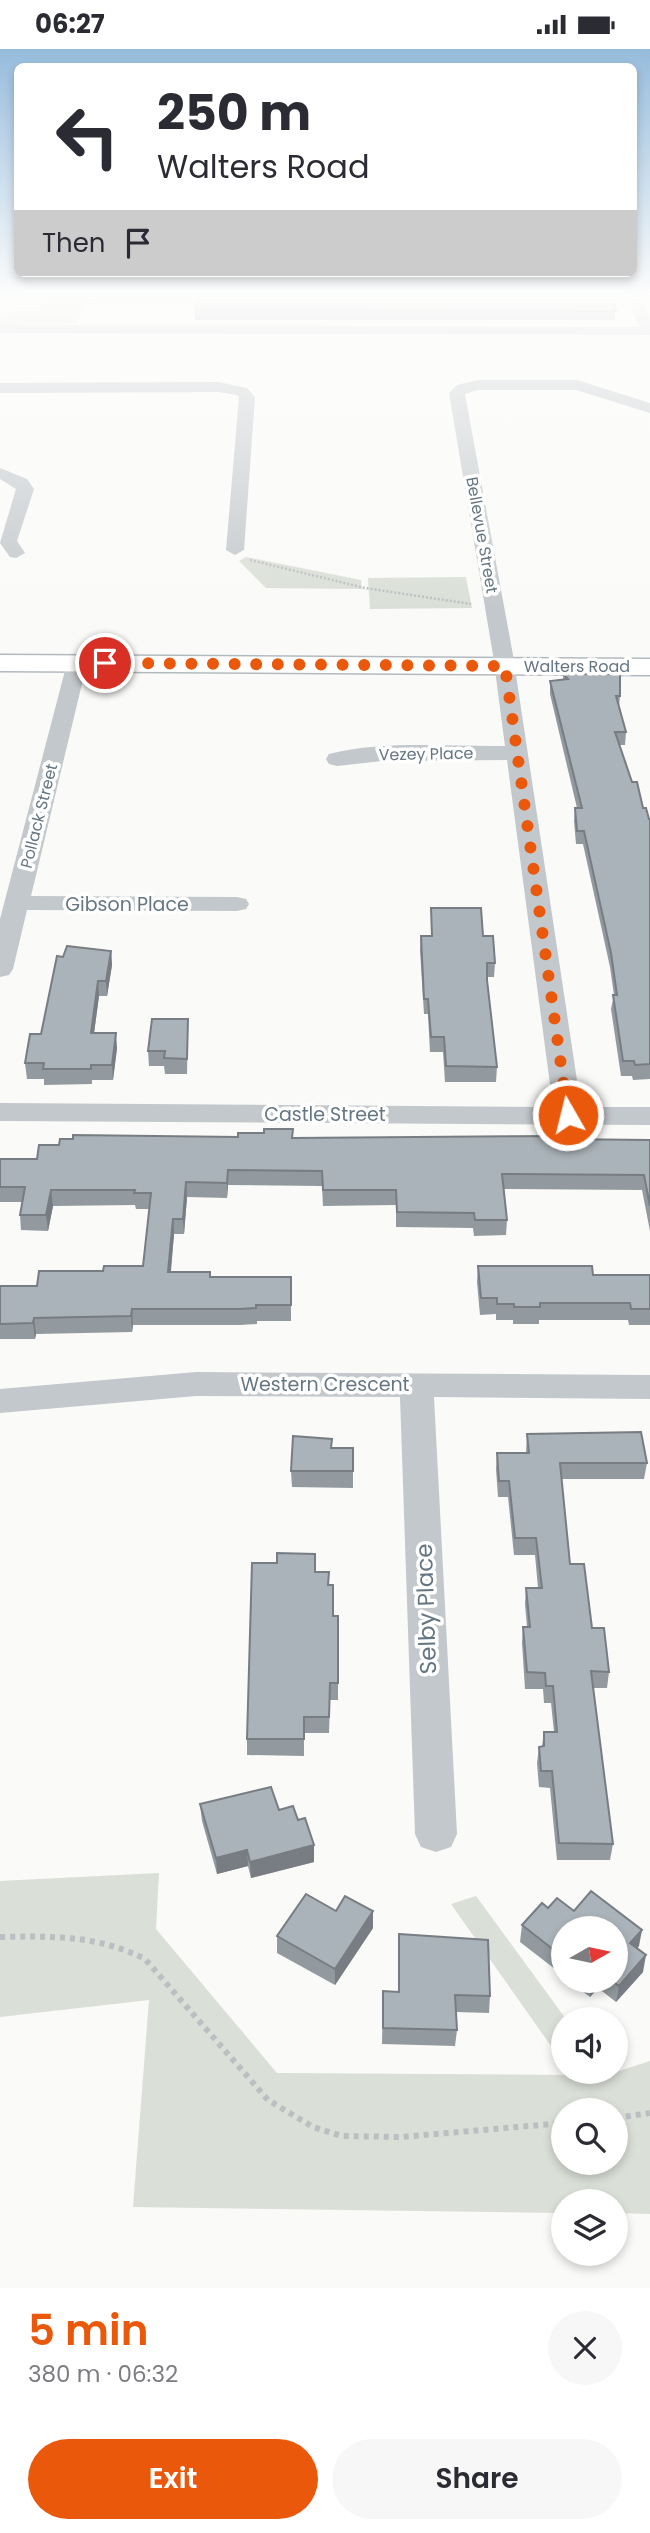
<!DOCTYPE html>
<html lang="en">
<head>
<meta charset="utf-8">
<style>
  :root { --surface:#fff; --page:#f7f7f7; --text:#2b2b33; --muted:#7c7c81; --accent:#ea580c }
  body { margin:0; font-family:Poppins,sans-serif; background:var(--page); color:var(--text); height:100vh; display:flex; flex-direction:column; font-size:26px; white-space:nowrap }
  * { box-sizing:border-box; margin:0 }
  p { font-size:23px; color:var(--muted) }
  .icon { flex:none; width:38px; height:38px; fill:none; stroke:currentColor; stroke-width:2; stroke-linecap:round; stroke-linejoin:round }
  .map { position:relative; height:2239px; overflow:hidden }
  .panel { display:flex; flex-direction:column; background:var(--surface); flex:1 }
  .panel>* { flex:none }
  .guide { position:absolute; left:14px; top:14px; width:623px; height:214px; border-radius:10px; box-shadow:0 4px 10px #0003; background:#fff; color:var(--text); overflow:hidden }
  .needle { width:46px; rotate:81deg }
  .controls { position:absolute; left:551px; top:1867px; display:grid; gap:14px }
  .controls a { display:grid; place-items:center; width:77px; height:77px; border-radius:50%; background:var(--surface); box-shadow:0 4px 10px #0003; font-size:35px }
  .pin { position:absolute; display:grid; place-items:center; width:60px; height:60px; color:#fff; margin:-30px; border:4px solid #fff; border-radius:50%; box-shadow:0 2px 7px #0007 }
  .me { position:absolute; width:77px; margin:-38px; rotate:352deg; stroke-linejoin:round; filter:drop-shadow(0 0 5px #0008) }
  .turn { display:flex; align-items:center; gap:24px; height:147px; padding:0 28px; font-size:32px }
  .turn .icon { width:91px; height:91px; stroke-width:2.5 }
  .turn b { display:block; font-size:49px; line-height:60px }
  .then { display:flex; align-items:center; height:66px; padding:0 28px; background:#0003; gap:14px; font-size:26px }
  .round { display:grid; place-items:center; flex:none; width:74px; height:74px; border-radius:37px; background:var(--page) }
  .overview { display:flex; align-items:center; justify-content:space-between; height:119px; padding:0 28px }
  h1 { font-size:42px; font-weight:600; line-height:52px; color:var(--accent) }
  .primary-button { display:flex; gap:14px; margin-top:auto; padding:14px 28px }
  .primary-button a { flex:1; height:80px; border-radius:42px; background:var(--accent); color:#fff; font-size:28px; font-weight:600; line-height:80px; text-align:center }
  .primary-button a+a { background:var(--page); color:var(--text) }
  .status { display:flex; justify-content:space-between; align-items:center; height:49px; padding:0 35px; background:var(--surface); direction:ltr }
  .status svg { height:19px; fill:currentColor }
  .map>svg:first-child { display:block }
</style>
</head>
<body>
<div class="status"><b>06:27</b><svg viewBox="0 0 49 12"><path d="M0 12V9h3v3zM5 12V6h3v6zM10 12V3h3v9zM15 12V0h3v12zM26 1h20v11H26zM47 4h2v5h-2z"/></svg></div>
<div class="map">
<svg width="650" height="2239" viewBox="0 0 650 2239">
  <rect width="100%" height="100%" fill="#fafaf8"/>
  <g fill="#dadfd7" fill-rule="evenodd">
    <path d="M45,249H192L190,256H84L77,275L0,276V265L42,255Z"/>
    <path d="M246,508L361,531L362,540L266,539L239,512Z"/>
    <path d="M466,528L472,559L370,560L368,529Z"/>
    <path d="M159,1824L156,1880L277,2024L571,2026L570,2023H604L607,2026L650,2012V2165L616,2164V2152H564L563,2164L133,2158L149,1951L0,1968V1832ZM564,2062H616V2114H564Z"/>
    <path d="M476,1847L566,1970H564L563,2014L451,1855Z"/>
  </g>
  <g fill="none" stroke-linecap="round" stroke-linejoin="round">
    <defs>
      <path id="secondary" d="M0,606L650,610V626L0,622Z"/>
    </defs>
    <use href="#secondary" stroke="#b3babf" stroke-width="3"/>
    <g stroke="#bbbfc2" stroke-width="2.5" stroke-dasharray="2 2" stroke-linecap="butt">
      <path d="M64,259L111,249"/>
      <path d="M250,511L365,539L471,555"/>
    </g>
    <g stroke="#bbbfc2" stroke-width="6" stroke-dasharray="5 5" stroke-linecap="butt">
      <path d="M0,1888C52,1887 97,1886 145,1910L268,2051L313,2078L342,2087L401,2088L564,2074"/>
      <path d="M616,2069L650,2064"/>
    </g>
    <g fill="#c3c8cc" fill-rule="evenodd">
      <path d="M627,249H641L650,269V286L0,284V276L640,278Z"/>
      <path d="M478,331H577L650,354V364L576,341H478L465,345L513,606L581,1058H650V1076L0,1072V1054L553,1058L507,711L382,712L337,717L329,715L326,710L329,705C385,691 448,698 505,697L493,606L449,344L457,336Z"/>
      <path d="M218,333L247,339L255,348L244,501L235,506L226,501L239,348L237,346L218,343L0,344V334Z"/>
      <path d="M0,419L27,430L34,440L17,492L25,504L16,509L10,508L0,494L16,440L0,430Z"/>
      <path d="M77,608L84,610L87,614L31,847L237,848L246,850L249,855L246,860L237,862L27,861L13,920L9,926L0,928V870L67,614L70,610Z"/>
      <path d="M196,1323L650,1326V1350L434,1348L457,1785L451,1798L436,1803L421,1798L415,1785L400,1348L196,1347L0,1364V1340Z"/>
    </g>
    <use href="#secondary" fill="#fff" fill-rule="evenodd"/>
  </g>
  <g fill="#929a9f">
    <path d="M616,252L615,271H195V261Z"/>
    <path d="M563,625L620,647L619,658L626,683L625,696H620L632,733L643,759L650,770V1030L633,1031L632,1027H621L611,960L614,946L610,918L583,795H576L574,772L575,759H577L550,645V632L563,630Z"/>
    <path d="M431,859L483,887L495,914L494,928H487L497,1018L496,1033H445L443,1003H430L428,965H424L420,901L421,887H431Z"/>
    <path d="M111,902L112,916L107,947H99L94,984L117,999L113,1031H92V1035L44,1036V1030H27L25,1014L41,985L63,908Z"/>
    <path d="M188,970L187,1025H165L164,1017H149L148,1002Z"/>
    <path d="M293,1089L650,1091V1182L642,1141L504,1140L507,1171L506,1186L474,1187L473,1179L396,1178V1156L323,1157L322,1137L228,1136L227,1149L187,1148L184,1185H174L171,1223L210,1228H291V1272H257V1275L240,1276H133L132,1283L36,1285L35,1290H0V1237H37L103,1222L143,1217L149,1160H136L135,1156L53,1157L48,1182L21,1181L20,1166L22,1153H0V1110H37L59,1096Z"/>
    <path d="M478,1217L593,1226H650V1276H629L628,1271H539V1275H513V1271H496V1265L480,1266L477,1233Z"/>
    <path d="M527,1385L647,1414L644,1430H561L570,1515L592,1579L609,1623L607,1639H593L613,1795L610,1811H557L550,1739L539,1738L537,1714L539,1698L542,1697L544,1683H554L551,1654H544L543,1640H525L522,1594L523,1578H527L525,1555L526,1539H538L535,1506H514L508,1448H498L496,1420L497,1404H526Z"/>
    <path d="M331,1399H353V1439L292,1438L291,1422Z"/>
    <path d="M315,1523L329,1536L333,1567H338V1651H330L329,1684H304V1707L247,1706V1690Z"/>
    <path d="M200,1755L279,1761L298,1771L314,1796V1813L251,1829L248,1817L217,1825L202,1772Z"/>
    <path d="M548,1859L574,1862L639,1897L637,1899L643,1923L616,1953L598,1939L590,1948L569,1932H616L564,1880V1927L520,1893L522,1876Z"/>
    <path d="M336,1862H373V1879L335,1936L277,1904V1887Z"/>
    <path d="M399,1885L490,1947L489,1964L456,1963L457,1981L455,1997L382,1995L383,1942L398,1943Z"/>
  </g>
  <g fill="#777d82">
    <path d="M111,902L112,916L107,947L106,932Z"/>
    <path d="M98,932L99,947L92,999L91,984Z"/>
    <path d="M116,984L117,999L113,1031L112,1016Z"/>
    <path d="M228,1121V1136L227,1149V1134Z"/>
    <path d="M186,1133L187,1148L184,1185L183,1170Z"/>
    <path d="M51,1141L53,1157L48,1182L46,1166Z"/>
    <path d="M173,1170L174,1185L169,1239L168,1223Z"/>
    <path d="M132,1260L133,1276L132,1283L131,1267Z"/>
    <path d="M34,1269L36,1285L35,1290L33,1274Z"/>
    <path d="M314,1796V1813L251,1829L250,1813Z"/>
    <path d="M247,1801L248,1817L217,1825L216,1809Z"/>
    <path d="M373,1862V1879L335,1936V1920Z"/>
    <path d="M642,1881L639,1897L627,1911L630,1894Z"/>
    <path d="M646,1906L643,1923L616,1953L619,1937Z"/>
    <path d="M592,1932H600L598,1939L590,1948Z"/>
  </g>
  <g fill="#aab3b9" stroke="#777d82" stroke-width="2">
    <path d="M197,249H615L616,252H612L616,262L195,261Z"/>
    <path d="M563,625H620V647H616L626,683H615L632,733H637L643,759H646L649,770H650V1015L635,1016L634,1012H623L613,946H617L611,904L584,782H577L575,759H582L550,632L568,630Z"/>
    <path d="M431,859H481L483,887H493L495,914H487V931L497,1018L446,1017L444,988H431L428,950H424L421,887H432Z"/>
    <path d="M67,897L111,902L106,932H98L91,984H116L112,1016H91V1020H43L44,1014H25L30,985H41L57,907L63,908Z"/>
    <path d="M152,970H188L187,1010L164,1009L165,1002H148Z"/>
    <path d="M264,1080H293L292,1089L555,1087L556,1090L650,1091V1157L644,1126L502,1125L507,1171H475L474,1164L397,1163L396,1141H323L322,1122L228,1121L227,1134L186,1133L183,1170H173L168,1223H210V1228H291V1256H256V1259L240,1260H132L131,1267L34,1269L33,1274L0,1275V1237H37L39,1222H103L104,1217H143L151,1144H134L135,1141H51L46,1166H20L25,1138H0V1110H37L39,1096H59L60,1090H73V1086L238,1088V1084H264Z"/>
    <path d="M478,1217H592L593,1226H650V1260H631L630,1254H540V1258H514V1255H497V1249H481Z"/>
    <path d="M641,1383L647,1414H560L570,1515H584L592,1579H604L609,1623L591,1622L613,1795L559,1794L552,1722H541L539,1698L544,1697V1683H557L553,1637H546L545,1624L527,1623L523,1578H530L526,1539H542L536,1489H515L509,1432H499L497,1404H529L527,1385Z"/>
    <path d="M293,1387L332,1390L331,1399H353V1422H291Z"/>
    <path d="M277,1504L315,1505V1523H329L328,1536H333V1567H338V1634H330L329,1668H304V1690H247L252,1514H277Z"/>
    <path d="M271,1738L279,1761L293,1757L298,1771L305,1769L314,1796L250,1813L247,1801L216,1809L200,1755Z"/>
    <path d="M591,1842L642,1881L630,1894L646,1906L619,1937L612,1932H616V1880H564V1909L522,1876L542,1854L548,1859L557,1849L574,1862Z"/>
    <path d="M306,1845L336,1862L345,1847L373,1862L335,1920L277,1887Z"/>
    <path d="M399,1885L488,1891L490,1947L455,1946L457,1981L383,1979V1942L399,1943Z"/>
  </g>
  <linearGradient id="sky" x2="0" y2="1"><stop stop-color="#96bcdc"/><stop offset="0.44" stop-color="#fdfdfc"/><stop offset="1" stop-color="#fdfdfc" stop-opacity="0"/></linearGradient>
  <rect width="650" height="562" fill="url(#sky)"/>
  <g fill="none" stroke-linecap="round" stroke-linejoin="round">
    <path stroke="#ea580c" stroke-width="12" stroke-dasharray="0 21.6" d="M105,614L505,617L568,1066"/>
  </g>
  <g text-anchor="middle" dominant-baseline="central" stroke-width="7" stroke-linejoin="round" paint-order="stroke">
    <g font-size="16" fill="#657683" stroke="#fff">
      <text transform="translate(482 486) rotate(80)">Bellevue Street</text>
      <text x="577" y="617">Walters Road</text>
      <text transform="translate(426 705) rotate(-1)">Vezey Place</text>
      <text transform="translate(39 767) rotate(-76)">Pollack Street</text>
    </g>
    <g font-size="19" fill="#657683" stroke="#fff">
      <text x="127" y="855">Gibson Place</text>
      <text x="325" y="1065">Castle Street</text>
      <text x="325" y="1335">Western Crescent</text>
    </g>
    <g font-size="23" fill="#657683" stroke="#fff">
      <text transform="translate(426 1560) rotate(-92)">Selby Place</text>
    </g>
  </g>
</svg>
<div class="controls">
<a><svg class="needle" viewBox="-14 -14 28 28"><path d="M0-13l5 13h-10z" fill="#e53935"/><path d="M0 13l5-13h-10z" fill="#7c7c81"/></svg></a>
<a><svg class="icon" aria-label="sound" viewBox="0 0 24 24"><path d="M4 9h4l5-4v14l-5-4H4zM17 9q2 3 0 6"/></svg></a>
<a><svg class="icon" aria-label="search" viewBox="0 0 24 24"><circle cx="10" cy="10" r="6"/><path d="M15 15l6 6"/></svg></a>
<a><svg class="icon" aria-label="layers" viewBox="0 0 24 24"><path d="M12 4l9 5-9 5-9-5zM3 14l9 5 9-5"/></svg></a>
</div>
<div class="pin" style="left:105px;top:614px;background:#d93025"><svg class="icon" aria-label="arrive" viewBox="0 0 24 24"><path d="M6 21V4h12l-3 4 3 4H6"/></svg></div>
<svg class="me" style="left:568px;top:1066px" viewBox="-20 -20 40 40"><circle r="17" fill="#ea580c" stroke="#fff" stroke-width="3"/><path d="M0-11L8 9 0 5-8 9z" fill="#fff"/></svg>
<div class="guide">
<div class="turn"><svg class="icon" aria-label="left" viewBox="0 0 24 24"><path d="M17 20v-9H6M10 6l-5 5 5 5"/></svg><div><b>250 m</b>Walters Road</div></div>
<div class="then">Then<svg class="icon" aria-label="arrive" viewBox="0 0 24 24"><path d="M6 21V4h12l-3 4 3 4H6"/></svg></div>
</div>
</div>
<section class="panel">
<div class="overview"><div><h1>5 min</h1><p>380 m · 06:32</p></div><a class="round"><svg class="icon" aria-label="close" viewBox="0 0 24 24"><path d="M6 6l12 12M18 6L6 18"/></svg></a></div>
<div class="primary-button"><a>Exit</a><a>Share</a></div>
</section>
</body>
</html>
